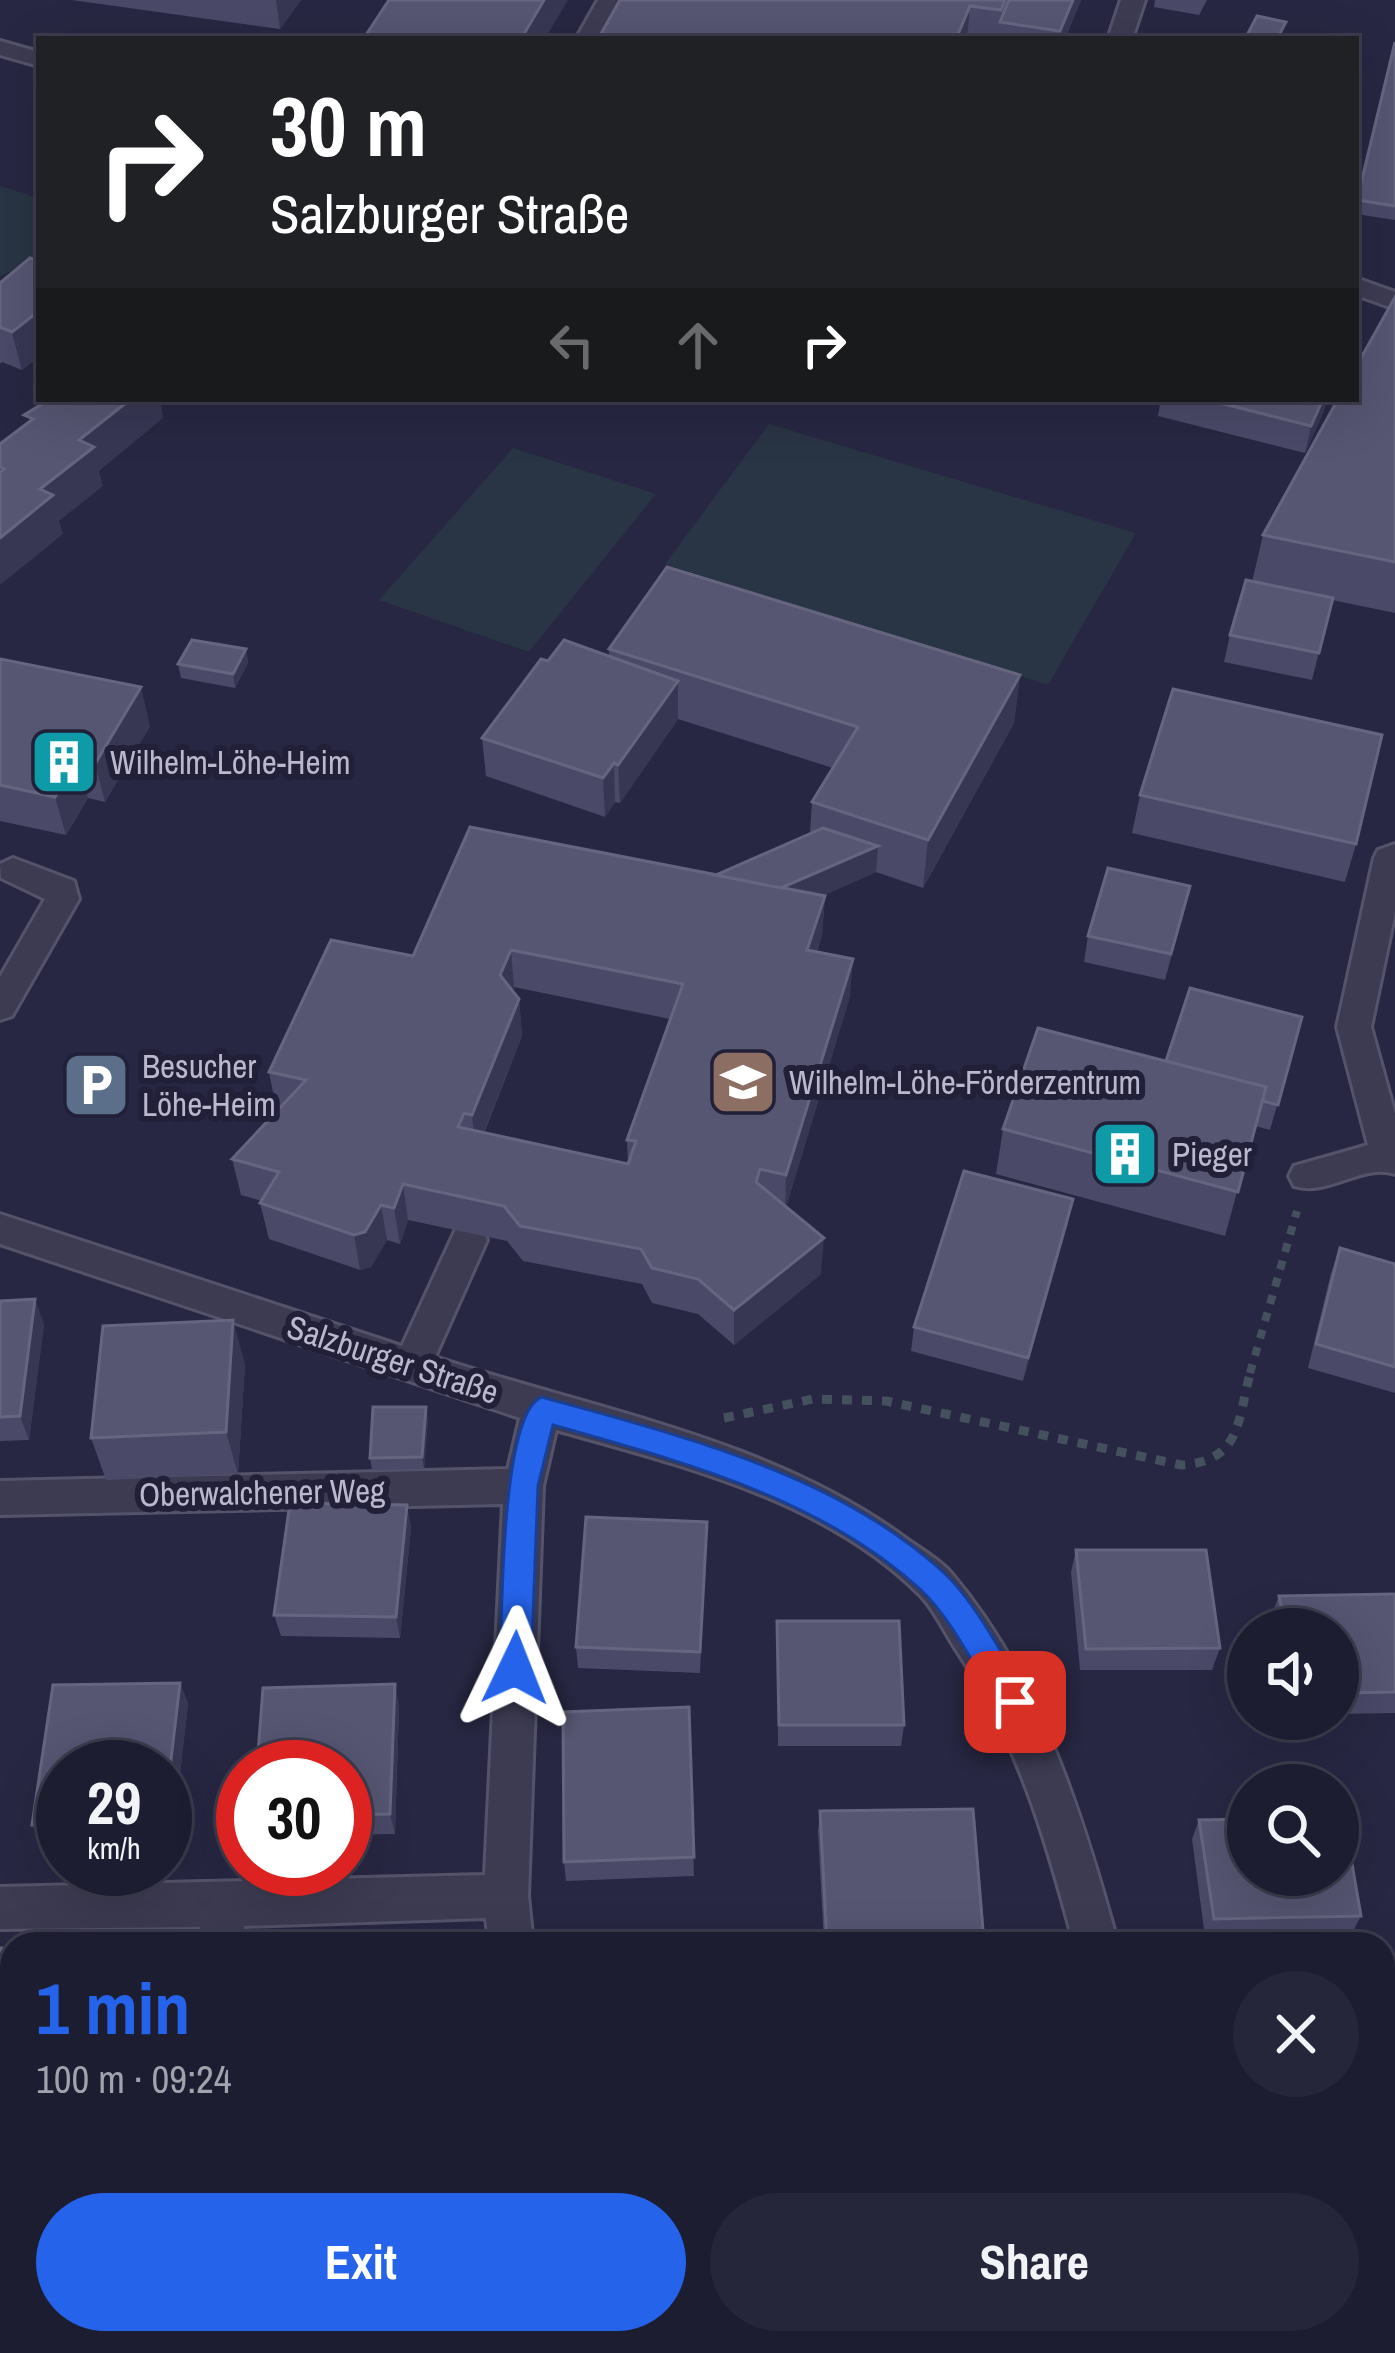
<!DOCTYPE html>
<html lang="en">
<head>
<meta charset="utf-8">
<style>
  :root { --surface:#1d1d32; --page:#25263a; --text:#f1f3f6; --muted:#a0a2ac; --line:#3b3b4d; --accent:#2563eb }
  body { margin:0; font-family:"Archivo Narrow",sans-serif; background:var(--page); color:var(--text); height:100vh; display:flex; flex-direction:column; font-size:45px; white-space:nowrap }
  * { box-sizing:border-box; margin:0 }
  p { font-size:39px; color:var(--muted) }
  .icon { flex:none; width:66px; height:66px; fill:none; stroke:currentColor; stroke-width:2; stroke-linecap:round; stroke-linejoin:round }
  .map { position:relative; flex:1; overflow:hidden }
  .details { position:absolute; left:0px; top:1932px; width:1395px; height:423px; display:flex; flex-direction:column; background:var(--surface); border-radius:36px 36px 0 0; box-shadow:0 12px 48px #0002,0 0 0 3px var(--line) }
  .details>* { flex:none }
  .hud { position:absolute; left:36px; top:36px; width:1323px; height:366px; border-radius:0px; box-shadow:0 12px 48px #0002,0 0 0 3px var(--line); background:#202124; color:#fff; overflow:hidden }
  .fabs { position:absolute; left:1227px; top:1608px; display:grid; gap:24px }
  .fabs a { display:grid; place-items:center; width:132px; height:132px; border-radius:50%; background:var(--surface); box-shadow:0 12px 48px #0002,0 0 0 3px var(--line); font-size:60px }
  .speed { position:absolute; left:36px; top:1740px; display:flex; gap:24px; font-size:60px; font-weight:700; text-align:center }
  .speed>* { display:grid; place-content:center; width:156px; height:156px; border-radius:50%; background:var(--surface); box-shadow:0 12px 48px #0002,0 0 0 3px var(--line); line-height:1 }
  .speed small { font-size:30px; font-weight:400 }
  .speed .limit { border:18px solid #d22; background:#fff; color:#111 }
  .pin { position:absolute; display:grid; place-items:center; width:102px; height:102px; color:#fff; margin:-51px; border-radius:24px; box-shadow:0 6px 18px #0006 }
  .me { position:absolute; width:132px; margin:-66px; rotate:2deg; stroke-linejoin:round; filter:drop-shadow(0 0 9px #0008) }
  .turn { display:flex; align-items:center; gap:42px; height:252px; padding:0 36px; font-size:54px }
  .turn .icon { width:156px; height:156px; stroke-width:2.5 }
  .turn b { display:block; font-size:84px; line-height:102px }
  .lanes { display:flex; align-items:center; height:114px; padding:0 36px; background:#0003; justify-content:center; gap:60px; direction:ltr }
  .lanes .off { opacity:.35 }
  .round { display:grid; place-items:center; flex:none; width:126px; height:126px; border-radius:63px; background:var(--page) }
  .headline { display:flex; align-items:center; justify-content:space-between; height:204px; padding:0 36px }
  h1 { font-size:72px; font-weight:700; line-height:90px; color:var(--accent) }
  .cta { display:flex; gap:24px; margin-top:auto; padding:24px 36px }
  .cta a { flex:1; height:138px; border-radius:72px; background:var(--accent); color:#fff; font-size:48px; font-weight:700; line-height:138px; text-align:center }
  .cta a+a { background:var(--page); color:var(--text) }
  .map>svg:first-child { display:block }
</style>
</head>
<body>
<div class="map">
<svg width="1395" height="2353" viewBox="0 0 1395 2353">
  <rect width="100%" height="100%" fill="#272743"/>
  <g fill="#293444">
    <path d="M0,186L39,198V267L16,268L0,277Z"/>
    <path d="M769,424L1136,533L1048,685L665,564Z"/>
    <path d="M513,448L656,494L529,652L379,600Z"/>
  </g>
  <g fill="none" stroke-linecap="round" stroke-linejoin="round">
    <defs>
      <g id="minor">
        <path d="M598,0H622L600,39H576Z"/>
        <path d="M1121,0H1145L1132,39H1108Z"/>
        <path d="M0,41L39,52V66L0,55Z"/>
        <path d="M1356,278L1395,292V309L1356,295Z"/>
        <path d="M1395,844V912L1371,1027L1395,1114V1174C1362,1163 1328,1197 1294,1186L1289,1176L1294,1166L1368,1145L1337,1027L1374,858L1378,850Z"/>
        <path d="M13,858L74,881L79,899L12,1016L0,1020V977L45,899L1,878L0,864Z"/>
        <path d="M0,1214L402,1346L456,1229L469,1225L482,1229L487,1240L435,1357C592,1409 773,1439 908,1540C922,1550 940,1560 951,1573C1040,1678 1082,1813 1118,1944H1074C1045,1836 1018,1742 955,1648C944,1631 934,1609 920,1595C826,1500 680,1465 556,1430L543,1486L528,1896L533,1944H489L486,1918L244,1926L243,1944H199L200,1927L0,1929V1887L485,1875L503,1504L0,1515V1481L508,1469L520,1418L0,1244Z"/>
        <path d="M1395,2216V2264L1383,2265V2217Z"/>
        <rect x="159" y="2343" width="48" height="10"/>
        <path d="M1122,2343H1170L1169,2353H1121Z"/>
      </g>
    </defs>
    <use href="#minor" stroke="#55536a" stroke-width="6"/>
    <path stroke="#44505d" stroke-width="8" stroke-dasharray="9 9" stroke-linecap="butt" d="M1250,1373L1297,1211"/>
    <path stroke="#44505d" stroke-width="9" stroke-dasharray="10 10" stroke-linecap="butt" d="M724,1418L813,1399L886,1401L1181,1465C1242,1461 1237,1421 1251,1370"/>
    <use href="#minor" fill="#3c3b52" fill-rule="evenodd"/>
  </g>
  <g fill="#4a4968" fill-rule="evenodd">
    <path d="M72,0H301L280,29Z"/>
    <path d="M620,0H1081L1065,39H598Z"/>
    <path d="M1155,0H1207L1199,15L1154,7Z"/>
    <path d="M1395,42V220L1356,214L1357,200Z"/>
    <path d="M0,283L22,370L2,362L0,364Z"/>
    <path d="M1395,297V613L1332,600L1312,680L1224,662L1230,635L1252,582L1263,535Z"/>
    <path d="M1161,399H1326L1324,411L1305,453L1158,416Z"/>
    <path d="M246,649L248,663L235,688L181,678L178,664Z"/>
    <path d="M609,649L1020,675L1014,723L923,888L876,872L822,896H825L822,934L817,952L850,996L786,1207L821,1274L734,1345L698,1314L652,1303L642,1284L523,1261L507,1241L408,1220L400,1244L387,1240L371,1267L360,1270L269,1239L260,1203L262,1201L241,1195L232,1159L279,1109L276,1108L269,1072L413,956L716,875L810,833L812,802L833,768L678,719L620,803L615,802L605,817L486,776L482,738L548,661L609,656ZM514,987L670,1019L627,1140L628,1164L484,1133L522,1036L519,999L513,991Z"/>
    <path d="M0,659L150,726L105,802L88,798L66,835L0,821Z"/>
    <path d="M1140,795L1356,844L1345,882L1132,833Z"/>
    <path d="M1190,886L1165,980L1084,962L1088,936Z"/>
    <path d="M1302,1017L1270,1130L1255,1126L1225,1236L996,1174L1003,1129L1166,1061Z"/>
    <path d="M1073,1199L1068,1223L1023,1381L911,1351L914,1327Z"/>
    <path d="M1340,1248L1395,1264V1393L1308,1368L1331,1273Z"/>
    <path d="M0,1301L44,1324L29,1440L0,1441Z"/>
    <path d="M245,1364L238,1474L106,1480L91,1438Z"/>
    <path d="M428,1419L424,1469L372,1470L370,1458Z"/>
    <path d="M407,1505L411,1528L400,1638L281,1636L274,1615Z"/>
    <path d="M707,1522L700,1673L578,1668L576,1647Z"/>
    <path d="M1076,1550L1220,1648L1212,1670H1080L1071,1572Z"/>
    <path d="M1395,1594V1713L1338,1714V1629H1272L1270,1618L1279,1596Z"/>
    <path d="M777,1621L904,1725L901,1746H778Z"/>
    <path d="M180,1683L188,1704L172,1842H165V1767H63V1844H43L32,1825L53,1685Z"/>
    <path d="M399,1705L395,1834L345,1835V1767Z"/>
    <path d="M689,1707L694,1876L566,1881L564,1862Z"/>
    <path d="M820,1811L984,1942V1944H824L818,1831Z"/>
    <path d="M1199,1820L1361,1916L1351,1935L1205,1937L1192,1839Z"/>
    <path d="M1383,2062L1395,2151L1384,2166H1383Z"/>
  </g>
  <g fill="#373754">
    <path d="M276,0H301L280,29Z"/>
    <path d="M544,0H568L545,39H521Z"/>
    <path d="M1073,0H1081L1065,39H1059L1060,31Z"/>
    <path d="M970,6L967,39H956Z"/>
    <path d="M39,311V357L22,370L12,332Z"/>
    <path d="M131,399H160L163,418L99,471L103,486L59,521L63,534L0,585V538L79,440Z"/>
    <path d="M1323,399H1326L1324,411L1305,453L1311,426Z"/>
    <path d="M246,649L248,663L235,688L233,674Z"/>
    <path d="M1020,675L1014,723L923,888L928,840Z"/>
    <path d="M678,681V719L620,803L618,765Z"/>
    <path d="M141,687L150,726L105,802L95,764Z"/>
    <path d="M77,760L88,798L66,835L55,797Z"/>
    <path d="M614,763L615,802L605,817L603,778Z"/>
    <path d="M878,846L876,872L762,922V896Z"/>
    <path d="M825,896L822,934L805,988L807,950Z"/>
    <path d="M511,950L514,987L504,1012L500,975Z"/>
    <path d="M853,959L850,996L785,1211L786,1175Z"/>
    <path d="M519,999L522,1036L476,1151L472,1115Z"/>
    <path d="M403,1184L408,1220L400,1244L394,1208Z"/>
    <path d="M1073,1199L1068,1223L1023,1381L1028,1358Z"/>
    <path d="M381,1205L387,1240L371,1267L360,1270L354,1235Z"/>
    <path d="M824,1238L821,1274L734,1345V1310Z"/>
    <path d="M35,1299L44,1324L29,1440L20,1416Z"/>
    <path d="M233,1320L245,1364L238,1474L226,1432Z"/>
    <path d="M426,1407L428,1419L424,1469L422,1457Z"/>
    <path d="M407,1505L411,1528L400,1638L396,1617Z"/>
    <path d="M180,1683L188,1704L172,1842L165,1826V1811Z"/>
    <path d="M395,1684L399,1705L395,1834L390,1814Z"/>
    <path d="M62,2343H75L74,2353H61Z"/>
    <path d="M404,2343H411L410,2353H404Z"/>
  </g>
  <g fill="#565572" stroke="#666580" stroke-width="3" fill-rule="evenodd">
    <path d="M389,0H544L521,39L364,38Z"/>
    <path d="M620,0H1005L1001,10L970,6L956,39H598Z"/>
    <path d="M1009,0H1073L1060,31L1000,22Z"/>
    <path d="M1257,16L1286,22L1277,39H1245Z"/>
    <path d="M1395,42V206L1357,200Z"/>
    <path d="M30,258L39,261V311L12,332L0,327V283Z"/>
    <path d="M1395,297V562L1263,535L1338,399H1356V367Z"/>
    <path d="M50,399H131L79,440L94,447L40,489L53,495L0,538V472L4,469L0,467V444L33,419L24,415Z"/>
    <path d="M1204,399H1323L1311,426Z"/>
    <path d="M667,567L1020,675L928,840L812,802L858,727L609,649Z"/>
    <path d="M1246,580L1333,598L1319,653L1230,635Z"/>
    <path d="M192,640L246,649L233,674L178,664Z"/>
    <path d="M564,640L678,681L618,765L614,763L603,778L482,738L541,659L548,661Z"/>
    <path d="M0,659L141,687L95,764L77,760L55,797L0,785Z"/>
    <path d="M1173,689L1382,735L1356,844L1140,795Z"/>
    <path d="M470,827L825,896L807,950L853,959L786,1175L760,1169L756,1182L824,1238L734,1310L698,1279L652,1268L641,1249L520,1226L504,1206L403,1184L394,1208L381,1205L365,1232L354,1235L260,1203L279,1172L232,1159L306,1080L269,1072L331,940L413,956ZM511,950L683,984L627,1140L636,1141L628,1164L458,1127L464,1113L472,1115L519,999L500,975Z"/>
    <path d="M823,828L878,846L781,888L716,875Z"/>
    <path d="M1108,868L1190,886L1171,954L1088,936Z"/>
    <path d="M1190,988L1302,1017L1278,1105L1262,1101L1266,1087L1166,1061Z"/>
    <path d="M1038,1028L1266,1087L1238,1192L1003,1129Z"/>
    <path d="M964,1171L1073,1199L1028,1358L914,1327Z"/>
    <path d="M1340,1248L1395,1264V1367L1316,1344Z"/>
    <path d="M35,1299L20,1416L0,1417V1301Z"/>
    <path d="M233,1320L226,1432L91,1438L103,1326Z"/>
    <path d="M373,1407H426L422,1457L370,1458Z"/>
    <path d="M290,1503L407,1505L396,1617L274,1615Z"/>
    <path d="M586,1517L707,1522L700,1652L576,1647Z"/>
    <path d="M1076,1550H1206L1220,1648L1086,1649Z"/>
    <path d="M1395,1594V1692L1338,1693V1629H1285L1279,1596Z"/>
    <path d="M777,1621H899L904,1725H779Z"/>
    <path d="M180,1683L165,1811V1767H63V1824L32,1825L53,1685Z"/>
    <path d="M395,1684L390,1814L345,1815V1767H257L263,1688Z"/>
    <path d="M689,1707L694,1857L564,1862L563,1712Z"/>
    <path d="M973,1809L984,1942L827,1944L820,1811Z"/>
    <path d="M1344,1817L1361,1916L1214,1919L1199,1820L1248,1819V1875H1338V1818Z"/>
    <path d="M707,1938V1944H579V1939Z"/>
    <path d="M0,1948H12V2343H62L61,2353H0Z"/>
    <path d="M1383,2062H1384L1395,2150H1383Z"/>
    <path d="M249,2343H404V2353H248Z"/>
    <path d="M832,2343H1001L1002,2353H832Z"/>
    <path d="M1248,2343L1378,2344L1380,2353H1249Z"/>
  </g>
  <path fill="#2563eb" stroke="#184099" stroke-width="3" d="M542,1397C680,1436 833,1472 942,1571C976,1602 1001,1654 1026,1692L1031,1702L1026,1713L1015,1717L1004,1713C978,1675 954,1621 921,1590C819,1497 682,1462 553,1425L538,1486L531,1668L526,1678L515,1683L504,1678L500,1668C502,1623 500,1412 542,1397Z"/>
  <defs>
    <symbol id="building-square" viewBox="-11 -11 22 22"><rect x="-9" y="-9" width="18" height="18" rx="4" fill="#0f9aa8" stroke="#212038"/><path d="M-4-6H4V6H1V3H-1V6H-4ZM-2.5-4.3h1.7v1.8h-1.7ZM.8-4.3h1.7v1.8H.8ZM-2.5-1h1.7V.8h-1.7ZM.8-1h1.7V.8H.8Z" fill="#fff"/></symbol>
    <symbol id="school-square" viewBox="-11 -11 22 22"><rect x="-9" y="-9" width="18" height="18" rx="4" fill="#8d6e63" stroke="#212038"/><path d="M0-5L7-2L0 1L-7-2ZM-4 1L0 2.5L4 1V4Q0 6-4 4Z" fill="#fff"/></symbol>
    <symbol id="parking-square" viewBox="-11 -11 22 22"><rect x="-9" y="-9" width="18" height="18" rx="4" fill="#5c6f8a" stroke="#212038"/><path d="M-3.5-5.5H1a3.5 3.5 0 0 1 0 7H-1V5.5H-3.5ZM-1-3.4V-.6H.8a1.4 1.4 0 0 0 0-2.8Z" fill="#fff"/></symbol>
  </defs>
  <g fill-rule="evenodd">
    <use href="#building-square" x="26" y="724" width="76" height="76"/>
    <use href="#school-square" x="705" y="1044" width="76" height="76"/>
    <use href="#parking-square" x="58" y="1047" width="76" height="76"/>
    <use href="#building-square" x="1087" y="1116" width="76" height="76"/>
  </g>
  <g text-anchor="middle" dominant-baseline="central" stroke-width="12" stroke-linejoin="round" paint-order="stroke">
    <g font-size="33" fill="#bab8cc" stroke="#212038" text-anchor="start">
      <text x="110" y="762">Wilhelm-Löhe-Heim</text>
      <text x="142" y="1066">Besucher<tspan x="142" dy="38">Löhe-Heim</tspan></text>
      <text x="789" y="1082">Wilhelm-Löhe-Förderzentrum</text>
      <text x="1172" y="1154">Pieger</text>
    </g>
    <g font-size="33" fill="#bab8cc" stroke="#212038">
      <text transform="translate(393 1359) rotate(18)">Salzburger Straße</text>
      <text transform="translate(262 1492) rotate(-1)">Oberwalchener Weg</text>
    </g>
  </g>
</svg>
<div class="fabs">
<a><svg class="icon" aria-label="sound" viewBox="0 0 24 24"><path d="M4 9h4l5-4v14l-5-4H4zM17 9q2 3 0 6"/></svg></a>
<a><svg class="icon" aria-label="search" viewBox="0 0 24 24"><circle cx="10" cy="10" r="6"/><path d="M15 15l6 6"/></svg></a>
</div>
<div class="speed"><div>29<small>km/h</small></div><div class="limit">30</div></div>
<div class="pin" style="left:1015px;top:1702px;background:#d93025"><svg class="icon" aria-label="arrive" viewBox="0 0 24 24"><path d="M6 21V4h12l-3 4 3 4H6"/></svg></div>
<svg class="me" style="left:515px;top:1668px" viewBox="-20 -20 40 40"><path d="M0-17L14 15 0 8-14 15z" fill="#2563eb" stroke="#fff" stroke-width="4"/></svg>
<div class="hud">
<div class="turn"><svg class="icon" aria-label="right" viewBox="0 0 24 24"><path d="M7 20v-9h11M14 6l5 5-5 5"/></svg><div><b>30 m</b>Salzburger Straße</div></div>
<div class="lanes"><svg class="icon off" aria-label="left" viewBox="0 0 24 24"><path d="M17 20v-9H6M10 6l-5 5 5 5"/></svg><svg class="icon off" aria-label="ahead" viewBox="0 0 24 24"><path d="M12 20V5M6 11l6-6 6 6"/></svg><svg class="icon" aria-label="right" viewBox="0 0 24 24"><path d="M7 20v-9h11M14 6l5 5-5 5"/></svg></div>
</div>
<section class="details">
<div class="headline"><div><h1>1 min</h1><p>100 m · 09:24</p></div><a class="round"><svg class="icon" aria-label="close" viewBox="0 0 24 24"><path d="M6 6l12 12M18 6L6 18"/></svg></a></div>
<div class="cta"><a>Exit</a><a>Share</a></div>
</section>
</div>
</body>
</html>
